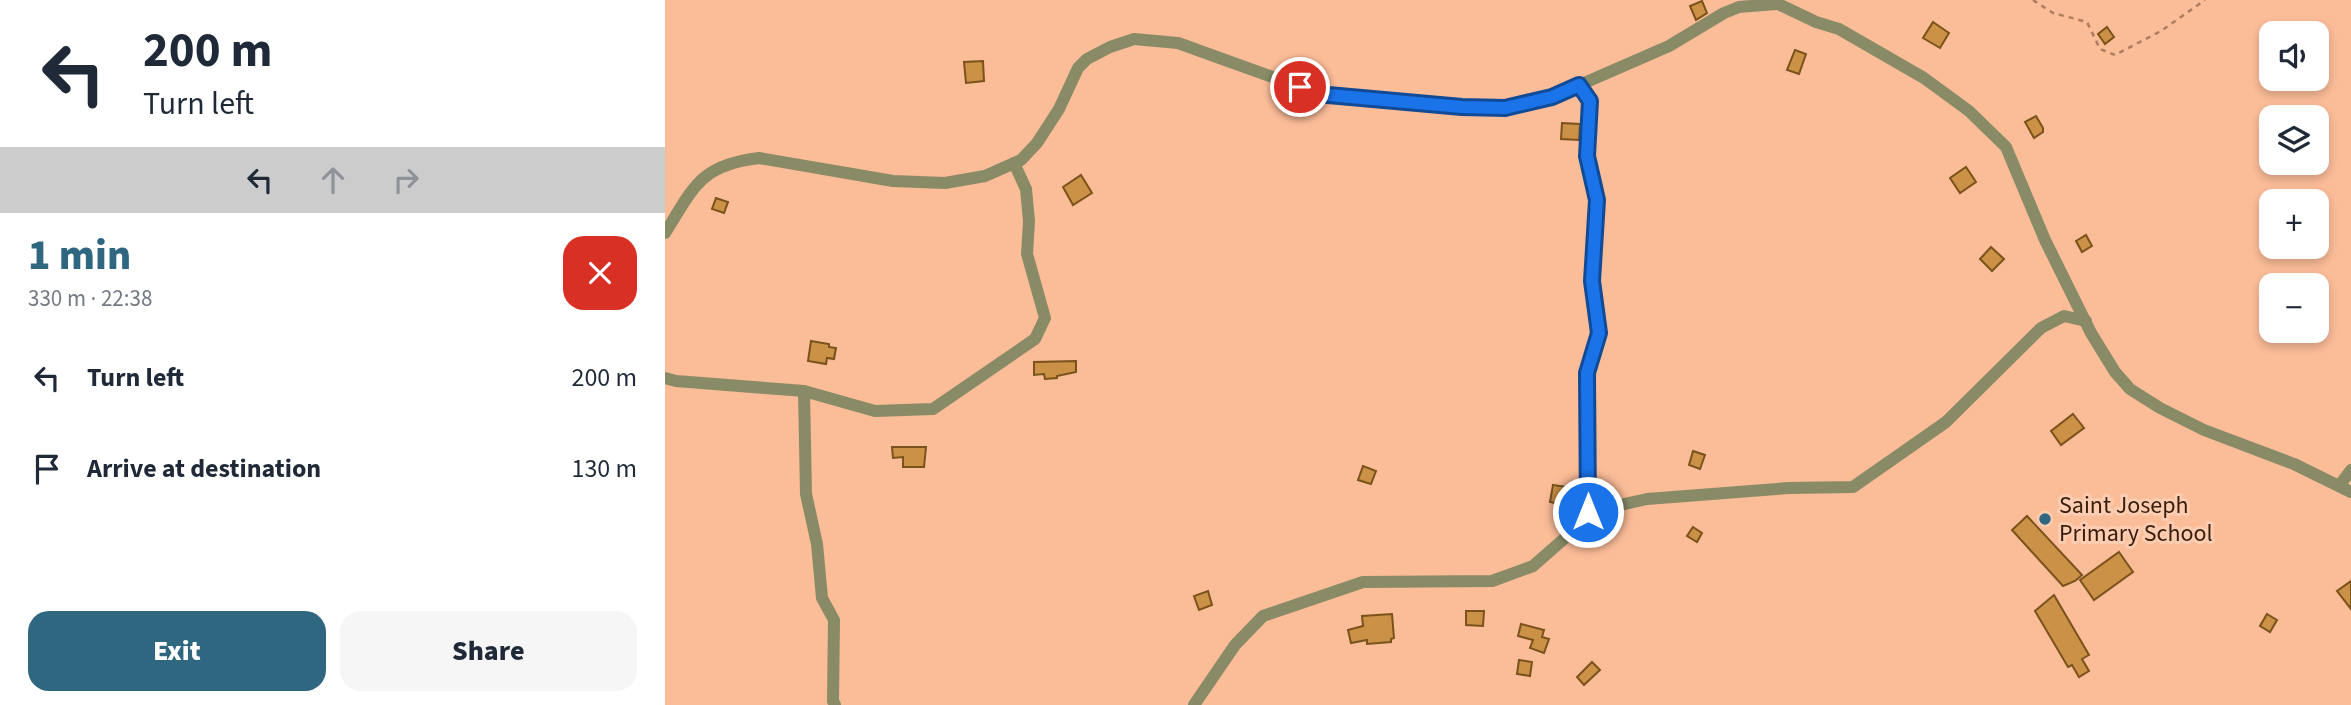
<!DOCTYPE html>
<html lang="en">
<head>
<meta charset="utf-8">
<style>
  :root { --surface:#fff; --page:#f6f6f7; --text:#1f2937; --muted:#747a83; --accent:#2f6781 }
  body { margin:0; font-family:"Source Sans 3",sans-serif; background:var(--page); color:var(--text); height:100vh; display:flex; flex-direction:column; font-size:26px; white-space:nowrap }
  * { box-sizing:border-box; margin:0 }
  p { font-size:23px; color:var(--muted) }
  .icon { flex:none; width:38px; height:38px; fill:none; stroke:currentColor; stroke-width:2; stroke-linecap:round; stroke-linejoin:round }
  .map { position:relative; flex:1; overflow:hidden }
  .details { display:flex; flex-direction:column; background:var(--surface); width:665px }
  .details>* { flex:none }
  .top-card { background:#fff; color:var(--text); overflow:hidden }
  .buttons { position:absolute; left:1594px; top:21px; display:grid; gap:14px }
  .buttons a { display:grid; place-items:center; width:70px; height:70px; border-radius:14px; background:var(--surface); box-shadow:0 4px 10px #0003; font-size:35px }
  .pin { position:absolute; display:grid; place-items:center; width:60px; height:60px; color:#fff; margin:-30px; border:4px solid #fff; border-radius:50%; box-shadow:0 2px 7px #0007 }
  .me { position:absolute; width:77px; margin:-38px; rotate:0deg; stroke-linejoin:round; filter:drop-shadow(0 0 5px #0008) }
  .turn { display:flex; align-items:center; gap:24px; height:147px; padding:0 28px; font-size:32px }
  .turn .icon { width:91px; height:91px; stroke-width:2.5 }
  .turn b { display:block; font-size:49px; line-height:60px }
  .lanes { display:flex; align-items:center; height:66px; padding:0 28px; background:#0003; justify-content:center; gap:35px; direction:ltr }
  .lanes .off { opacity:.35 }
  .round { display:grid; place-items:center; flex:none; width:74px; height:74px; border-radius:21px; background:var(--page) }
  .summary { display:flex; align-items:center; justify-content:space-between; height:119px; padding:0 28px }
  h1 { font-size:42px; font-weight:800; line-height:52px; color:var(--accent) }
  .cta { display:flex; gap:14px; margin-top:auto; padding:14px 28px }
  .cta a { flex:1; height:80px; border-radius:21px; background:var(--accent); color:#fff; font-size:28px; font-weight:800; line-height:80px; text-align:center }
  .cta a+a { background:var(--page); color:var(--text) }
  ul { padding:0; list-style:none }
  li { display:flex; align-items:center; gap:21px; height:91px; padding:0 28px }
  li div { flex:1 }
  li b { display:block; font-size:26px }
  li em { font-style:normal }
  main { display:flex; flex:1; min-height:0 }
  .map>svg:first-child { display:block }
</style>
</head>
<body>
<main>
<section class="details">
<div class="top-card">
<div class="turn"><svg class="icon" aria-label="left" viewBox="0 0 24 24"><path d="M17 20v-9H6M10 6l-5 5 5 5"/></svg><div><b>200 m</b>Turn left</div></div>
<div class="lanes"><svg class="icon" aria-label="left" viewBox="0 0 24 24"><path d="M17 20v-9H6M10 6l-5 5 5 5"/></svg><svg class="icon off" aria-label="ahead" viewBox="0 0 24 24"><path d="M12 20V5M6 11l6-6 6 6"/></svg><svg class="icon off" aria-label="right" viewBox="0 0 24 24"><path d="M7 20v-9h11M14 6l5 5-5 5"/></svg></div>
</div>
<div class="summary"><div><h1>1 min</h1><p>330 m · 22:38</p></div><a class="round" style="background:#d93025;color:#fff"><svg class="icon" aria-label="close" viewBox="0 0 24 24"><path d="M6 6l12 12M18 6L6 18"/></svg></a></div>
<ul>
<li><svg class="icon" aria-label="left" viewBox="0 0 24 24"><path d="M17 20v-9H6M10 6l-5 5 5 5"/></svg><div><b>Turn left</b></div><em>200 m</em></li>
<li><svg class="icon" aria-label="arrive" viewBox="0 0 24 24"><path d="M6 21V4h12l-3 4 3 4H6"/></svg><div><b>Arrive at destination</b></div><em>130 m</em></li>
</ul>
<div class="cta"><a>Exit</a><a>Share</a></div>
</section>
<div class="map">
<svg width="1686" height="705" viewBox="0 0 1686 705">
  <rect width="100%" height="100%" fill="#fbbc98"/>
  <g fill="#cb9147" stroke="#7a521b" stroke-width="2">
    <path d="M1037,1L1042,13L1031,20L1025,6Z"/>
    <path d="M1268,22L1284,33L1275,48L1258,38Z"/>
    <path d="M1442,27L1449,37L1440,44L1433,34Z"/>
    <path d="M1130,50L1141,54L1134,74L1122,70Z"/>
    <path d="M318,61L319,81L301,83L299,62Z"/>
    <path d="M1371,116L1378,128V132L1369,138L1360,122Z"/>
    <path d="M897,123L915,124L914,140L896,139Z"/>
    <path d="M1301,167L1311,182L1295,193L1285,178Z"/>
    <path d="M416,175L427,193L408,205L398,187Z"/>
    <path d="M51,198L63,202L59,213L47,209Z"/>
    <path d="M1421,235L1427,246L1417,252L1411,241Z"/>
    <path d="M1326,247L1339,259L1327,271L1315,259Z"/>
    <path d="M146,341L164,344V347L171,348L169,359L162,358L161,364L143,361Z"/>
    <path d="M411,361V372L392,376V378L380,379L379,374L369,375V362Z"/>
    <path d="M1408,414L1419,428L1396,445L1386,431Z"/>
    <path d="M227,447H261L259,467H238V457L228,458Z"/>
    <path d="M1028,451L1040,455L1035,469L1024,465Z"/>
    <path d="M698,466L711,471L706,484L693,480Z"/>
    <path d="M888,485L902,487L899,505L885,502Z"/>
    <path d="M1362,516L1417,575L1410,581L1398,586L1347,530Z"/>
    <path d="M1028,527L1037,533L1032,542L1022,536Z"/>
    <path d="M1454,552L1468,572L1429,600L1415,580Z"/>
    <path d="M1686,581V609L1672,591Z"/>
    <path d="M543,591L547,605L534,610L529,596Z"/>
    <path d="M1389,595L1424,655L1417,659L1424,671L1414,677L1407,665L1403,667L1370,611Z"/>
    <path d="M801,611H819L818,626L801,625Z"/>
    <path d="M727,614L729,638L726,639V642L702,644V640L686,643L683,630L698,626L697,616Z"/>
    <path d="M1602,614L1612,620L1605,632L1595,626Z"/>
    <path d="M856,624L879,630L877,637L884,639L879,653L865,648L868,640L853,636Z"/>
    <path d="M854,660L867,662L865,676L852,674Z"/>
    <path d="M927,662L935,670L919,685L912,677Z"/>
  </g>
  <g fill="none" stroke-linecap="round" stroke-linejoin="round">
    <path stroke="#ae7d5f" stroke-width="2.5" stroke-dasharray="5 5" stroke-linecap="butt" d="M1368,0L1388,13L1422,22L1435,49L1450,55L1496,31L1540,0"/>
    <g stroke="#888b66" stroke-width="12">
      <path d="M1105,0L1151,22L1174,29L1259,78L1304,111L1341,147L1380,240L1426,333L1450,372L1465,389L1495,408L1539,430L1629,464L1686,492"/>
      <path d="M914,85L925,101L922,156L932,200L927,281L935,333L922,373L923,512"/>
      <path d="M0,233C29,187 35,165 94,158L228,181L280,183L320,176L356,160L372,143L394,109L413,68L422,59L445,47L469,39L513,43L635,87L644,93L797,107L840,108L887,97L1004,46L1059,13L1074,7L1111,4"/>
      <path d="M0,378L11,381L139,391L210,411L268,409L370,339L380,318L362,254L364,221L361,189L349,163"/>
      <path d="M139,391L141,494L152,544L157,598L169,620L168,701L170,705"/>
      <path d="M1674,486L1686,470"/>
      <path d="M529,705L570,645L598,616L698,582L827,581L868,566L908,531L923,512L982,499L1124,488L1188,487L1281,422L1376,328L1399,316L1421,321"/>
    </g>
  </g>
  <g fill="none" stroke-linecap="round" stroke-linejoin="round">
    <defs>
      <path id="route" d="M635,87L643,93L652,94L797,107L840,108L887,97L914,85L925,101L922,156L932,200L927,281L934,333L922,373L923,512"/>
    </defs>
    <use href="#route" stroke="#114b97" stroke-width="18"/>
    <use href="#route" stroke="#1a73e8" stroke-width="12"/>
  </g>
  <circle fill="#2f6781" stroke="#fdcdb2" stroke-width="2.5" cx="1380" cy="519" r="7"/>
  <g text-anchor="middle" dominant-baseline="central" stroke-width="6" stroke-linejoin="round" paint-order="stroke">
    <g font-size="24" fill="#391c09" stroke="#fdcdb2" text-anchor="start">
      <text x="1394" y="505">Saint Joseph<tspan x="1394" dy="28">Primary School</tspan></text>
    </g>
  </g>
</svg>
<div class="buttons">
<a><svg class="icon" aria-label="sound" viewBox="0 0 24 24"><path d="M4 9h4l5-4v14l-5-4H4zM17 9q2 3 0 6"/></svg></a>
<a><svg class="icon" aria-label="layers" viewBox="0 0 24 24"><path d="M12 4l9 5-9 5-9-5zM3 14l9 5 9-5"/></svg></a>
<a>+</a>
<a>−</a>
</div>
<div class="pin" style="left:635px;top:87px;background:#d93025"><svg class="icon" aria-label="arrive" viewBox="0 0 24 24"><path d="M6 21V4h12l-3 4 3 4H6"/></svg></div>
<svg class="me" style="left:923px;top:512px" viewBox="-20 -20 40 40"><circle r="17" fill="#1a73e8" stroke="#fff" stroke-width="3"/><path d="M0-11L8 9 0 5-8 9z" fill="#fff"/></svg>
</div>
</main>
</body>
</html>
